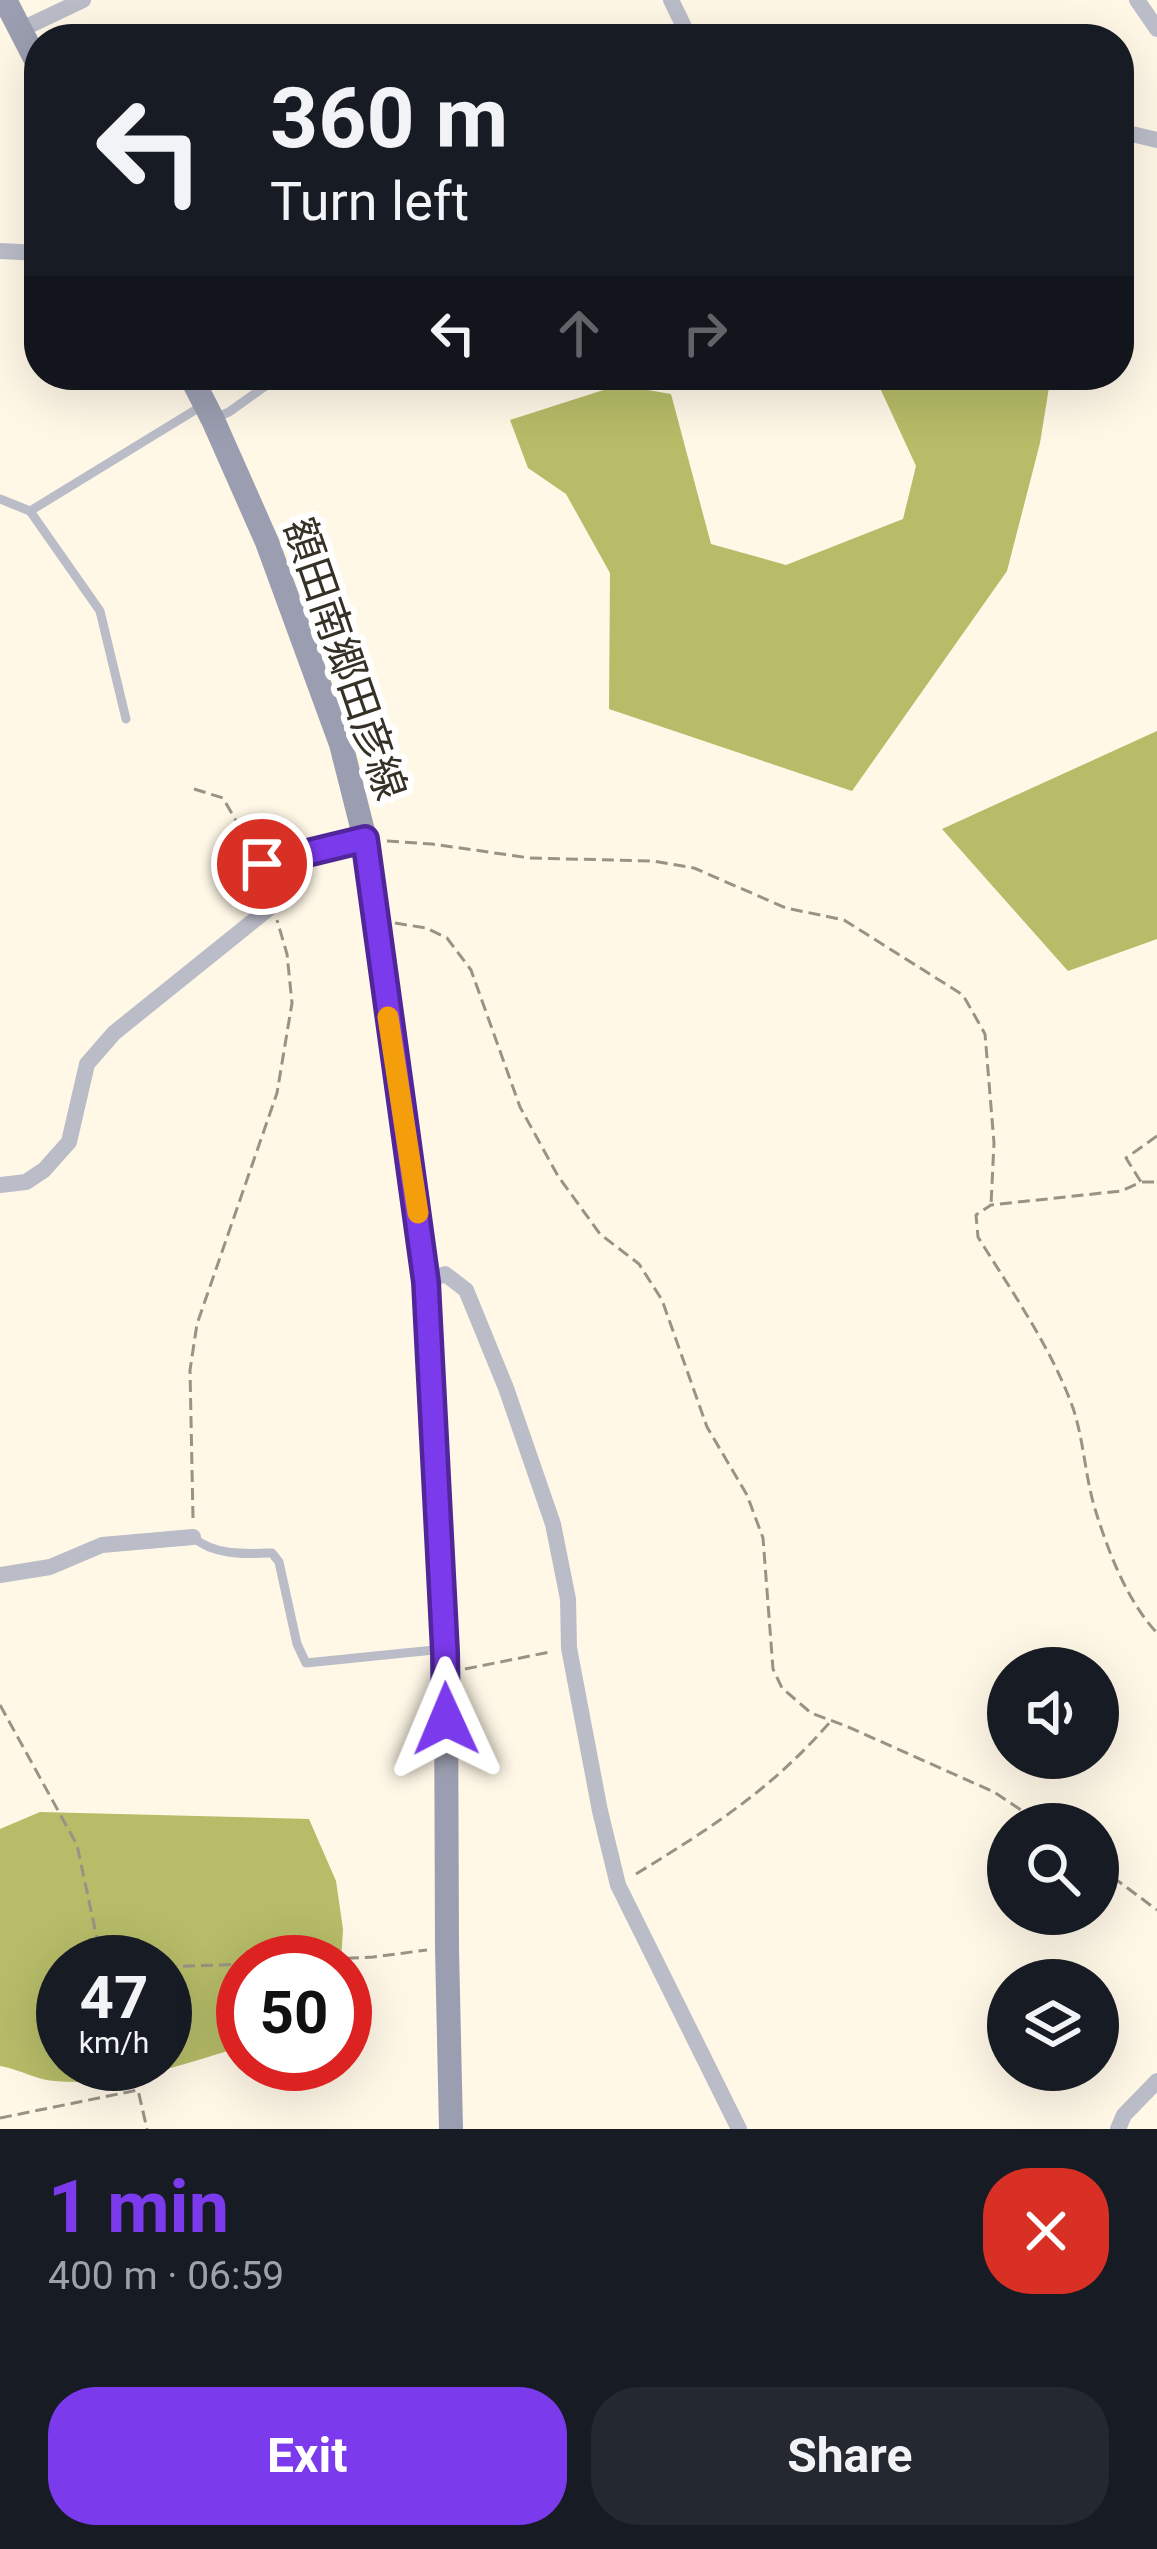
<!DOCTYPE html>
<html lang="en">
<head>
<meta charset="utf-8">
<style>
  :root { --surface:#171b24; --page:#242831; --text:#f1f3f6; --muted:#9ea1a6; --accent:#7c3aed }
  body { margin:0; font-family:Roboto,"Noto Sans JP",sans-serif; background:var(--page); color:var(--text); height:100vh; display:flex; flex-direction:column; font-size:45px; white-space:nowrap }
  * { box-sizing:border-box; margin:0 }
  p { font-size:39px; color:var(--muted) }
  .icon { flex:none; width:66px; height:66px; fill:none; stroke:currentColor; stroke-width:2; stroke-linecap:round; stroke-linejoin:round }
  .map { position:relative; height:2129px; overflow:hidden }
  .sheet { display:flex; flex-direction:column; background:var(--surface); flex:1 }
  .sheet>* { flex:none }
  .top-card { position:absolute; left:24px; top:24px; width:1110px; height:366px; border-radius:48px; box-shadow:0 12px 48px #0002; background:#171b24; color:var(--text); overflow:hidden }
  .fabs { position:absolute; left:987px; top:1647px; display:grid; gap:24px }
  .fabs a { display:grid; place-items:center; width:132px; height:132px; border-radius:50%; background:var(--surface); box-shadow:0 12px 48px #0002; font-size:60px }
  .speed { position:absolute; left:36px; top:1935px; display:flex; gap:24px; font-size:60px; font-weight:700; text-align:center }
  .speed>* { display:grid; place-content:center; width:156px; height:156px; border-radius:50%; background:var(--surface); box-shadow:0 12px 48px #0002; line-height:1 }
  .speed small { font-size:30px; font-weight:400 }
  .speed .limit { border:18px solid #d22; background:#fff; color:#111 }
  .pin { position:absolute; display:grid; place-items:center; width:102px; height:102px; color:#fff; margin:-51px; border:6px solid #fff; border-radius:50%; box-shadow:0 3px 12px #0007 }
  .me { position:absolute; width:132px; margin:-66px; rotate:359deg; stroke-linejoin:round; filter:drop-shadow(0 0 9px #0008) }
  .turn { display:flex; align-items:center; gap:42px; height:252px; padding:0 48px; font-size:54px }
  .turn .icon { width:156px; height:156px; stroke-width:2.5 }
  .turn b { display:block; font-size:84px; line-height:102px }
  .lanes { display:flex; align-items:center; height:114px; padding:0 48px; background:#0003; justify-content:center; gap:60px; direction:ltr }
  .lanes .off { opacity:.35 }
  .round { display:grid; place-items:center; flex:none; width:126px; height:126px; border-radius:48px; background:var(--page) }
  .head { display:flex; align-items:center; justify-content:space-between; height:204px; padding:0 48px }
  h1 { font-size:72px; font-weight:700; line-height:90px; color:var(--accent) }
  .button { display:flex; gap:24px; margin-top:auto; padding:24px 48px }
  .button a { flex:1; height:138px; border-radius:48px; background:var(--accent); color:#fff; font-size:48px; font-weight:700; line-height:138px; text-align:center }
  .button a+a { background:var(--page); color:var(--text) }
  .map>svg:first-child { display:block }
</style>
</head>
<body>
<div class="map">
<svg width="1157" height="2129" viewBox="0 0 1157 2129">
  <rect width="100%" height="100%" fill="#fff8e7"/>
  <g fill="#b6bc68" fill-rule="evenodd">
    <path d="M874,375H1051L1040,443L1007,571L852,791L609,709L610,573L566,494L528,468L510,420L619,385L671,394L711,544L786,565L903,519L916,466Z"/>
    <path d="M1157,731V939L1068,971L942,829Z"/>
    <path d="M40,1812L309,1819L336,1881L343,1929L341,1962H243V2046C183,2065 119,2087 55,2081C36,2080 19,2069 0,2066V1829ZM63,1962H165V2064H63Z"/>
  </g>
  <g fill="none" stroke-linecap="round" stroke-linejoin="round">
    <g stroke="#999385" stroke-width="3" stroke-dasharray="12 6" stroke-linecap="butt">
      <path d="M194,789L223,798L251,847"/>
      <path d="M387,841L432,844L530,858L653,861L694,868L786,908L844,920L963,995L985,1034L994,1143L991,1205"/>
      <path d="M395,923L426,928L447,938L471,970L520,1107L558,1176L600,1234L639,1264L662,1300L707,1427L747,1495L763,1538L773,1669L782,1688L811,1713L846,1726L994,1792L1042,1824"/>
      <path d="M1157,1136L1126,1158L1141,1182L1121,1191L991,1205L976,1215L978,1237C1012,1292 1051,1347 1073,1408C1084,1441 1085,1476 1095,1509C1108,1551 1127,1601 1157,1633"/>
      <path d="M1142,1182H1157"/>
      <path d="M193,1518L190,1370L197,1324L277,1093L292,1003L287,954L277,920"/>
      <path d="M465,1669L550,1652"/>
      <path d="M0,1705L77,1845L102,1962"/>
      <path d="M1098,1866L1157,1910"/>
      <path d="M636,1874C711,1828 772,1789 830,1722"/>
      <path d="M275,1962L373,1957L427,1950"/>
      <path d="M165,1967L243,1964"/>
      <path d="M0,2118L138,2090L147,2129"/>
    </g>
    <g stroke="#babcc8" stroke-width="9">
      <path d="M215,418L229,412L281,375"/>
      <path d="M0,499L30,511L100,611L126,719"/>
      <path d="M30,511L205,404"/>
      <path d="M193,1537C214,1556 246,1554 272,1553L279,1562L297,1644L306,1663L434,1650L442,1652"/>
    </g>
    <g stroke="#babcc8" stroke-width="16">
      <path d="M671,0L690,39"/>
      <path d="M1137,0L1157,29"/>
      <path d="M22,29L83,0"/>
      <path d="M1119,131L1157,140"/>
      <path d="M0,251L39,253"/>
      <path d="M0,1185L26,1182L44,1170L69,1142L87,1064L114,1033L273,905L261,864L365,839"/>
      <path d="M426,1282L445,1274L466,1290L506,1388L553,1524L568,1599L569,1648L600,1811L618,1885L739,2129"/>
      <path d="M0,1575L50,1567L102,1545L193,1537"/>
      <path d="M1118,2129L1124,2115L1157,2081"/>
    </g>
    <g stroke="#9b9eb0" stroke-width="24">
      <path d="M5,0L39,66"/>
      <path d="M190,375L213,420L267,542L341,744L365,839L391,1041L417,1196L426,1282L446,1673L447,1948L451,2129"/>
    </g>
  </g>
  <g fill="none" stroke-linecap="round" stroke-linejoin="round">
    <defs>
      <path id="route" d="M262,864L365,839L426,1282L445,1652L446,1719"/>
    </defs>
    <use href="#route" stroke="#51269a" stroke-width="30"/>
    <use href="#route" stroke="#7c3aed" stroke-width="21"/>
    <path stroke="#f59e0b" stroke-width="21" d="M388,1017L418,1213"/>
  </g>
  <g text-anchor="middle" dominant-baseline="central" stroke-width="12" stroke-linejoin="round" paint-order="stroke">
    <g font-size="42" fill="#353126" stroke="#fff">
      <text transform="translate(345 659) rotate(71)">額田南郷田彦線</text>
    </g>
  </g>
</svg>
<div class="fabs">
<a><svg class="icon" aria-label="sound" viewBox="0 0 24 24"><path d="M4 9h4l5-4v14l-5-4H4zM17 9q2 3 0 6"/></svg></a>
<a><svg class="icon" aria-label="search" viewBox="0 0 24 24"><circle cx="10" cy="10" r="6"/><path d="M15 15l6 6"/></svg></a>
<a><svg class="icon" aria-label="layers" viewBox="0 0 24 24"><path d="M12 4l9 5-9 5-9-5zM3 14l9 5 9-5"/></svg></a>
</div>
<div class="speed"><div>47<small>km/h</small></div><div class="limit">50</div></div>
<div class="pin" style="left:262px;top:864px;background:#d93025"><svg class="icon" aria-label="arrive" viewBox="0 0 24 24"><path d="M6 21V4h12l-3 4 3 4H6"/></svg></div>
<svg class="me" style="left:446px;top:1719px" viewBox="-20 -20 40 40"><path d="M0-17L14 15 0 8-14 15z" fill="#7c3aed" stroke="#fff" stroke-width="4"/></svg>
<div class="top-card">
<div class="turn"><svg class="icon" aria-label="left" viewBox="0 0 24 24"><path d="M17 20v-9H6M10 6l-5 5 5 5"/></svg><div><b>360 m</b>Turn left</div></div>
<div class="lanes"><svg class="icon" aria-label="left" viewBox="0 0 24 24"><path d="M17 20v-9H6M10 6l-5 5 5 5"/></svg><svg class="icon off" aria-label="ahead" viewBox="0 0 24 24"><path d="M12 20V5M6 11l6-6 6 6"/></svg><svg class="icon off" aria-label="right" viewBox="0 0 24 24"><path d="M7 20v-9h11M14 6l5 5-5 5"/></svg></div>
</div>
</div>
<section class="sheet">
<div class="head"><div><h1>1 min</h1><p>400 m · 06:59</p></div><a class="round" style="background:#d93025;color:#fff"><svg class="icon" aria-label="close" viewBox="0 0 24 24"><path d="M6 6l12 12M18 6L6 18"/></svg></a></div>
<div class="button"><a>Exit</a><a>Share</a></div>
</section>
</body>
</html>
